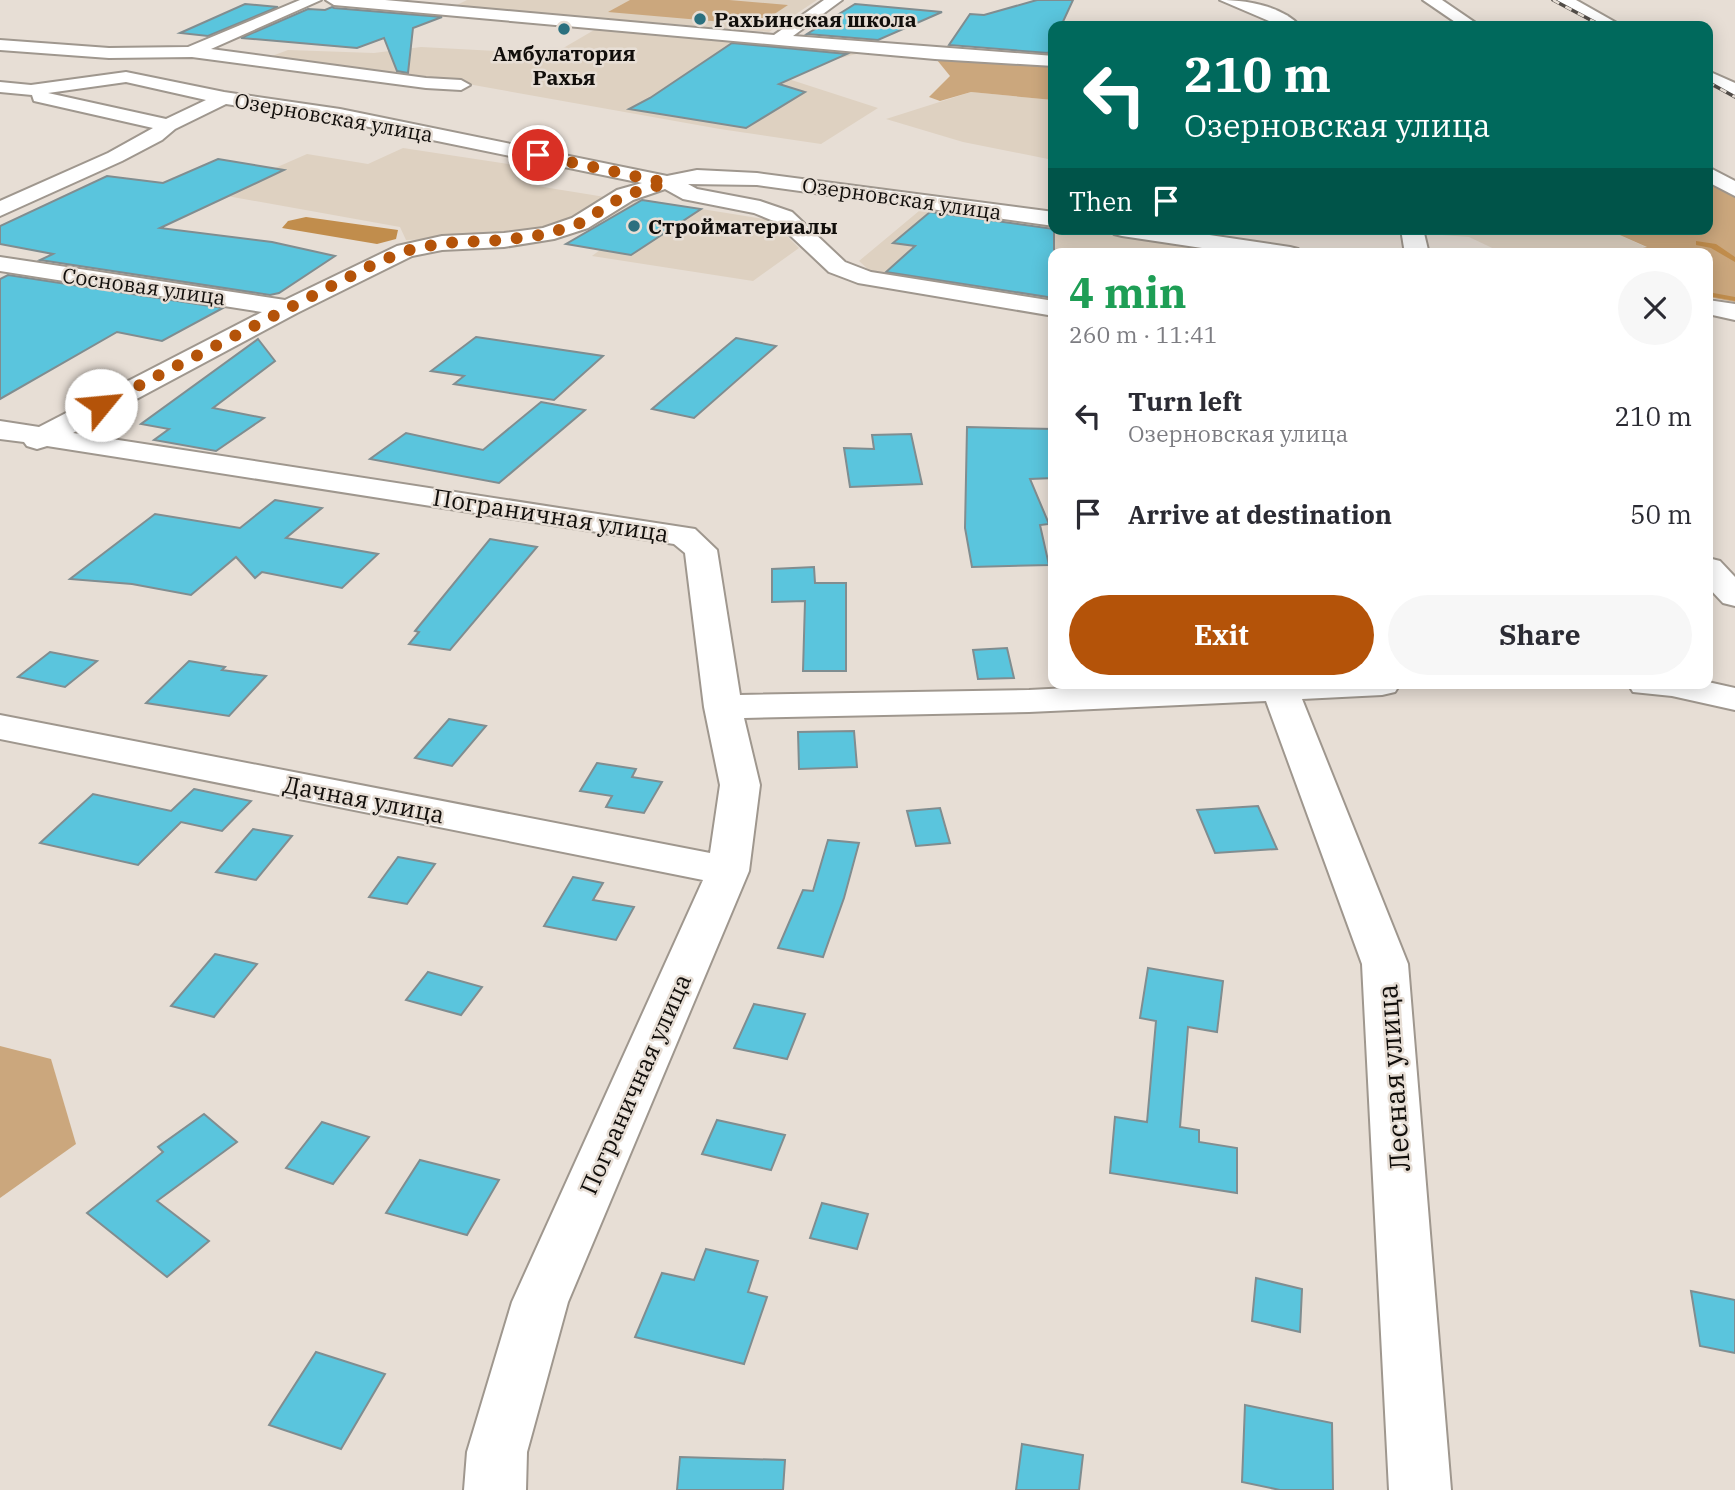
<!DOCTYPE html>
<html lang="en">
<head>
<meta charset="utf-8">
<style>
  :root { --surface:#fff; --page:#f7f7f7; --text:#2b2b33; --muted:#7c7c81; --accent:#b45309 }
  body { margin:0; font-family:"IBM Plex Serif",serif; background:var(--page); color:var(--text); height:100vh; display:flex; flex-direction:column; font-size:26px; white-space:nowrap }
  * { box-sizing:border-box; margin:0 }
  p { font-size:23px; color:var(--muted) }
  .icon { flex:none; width:38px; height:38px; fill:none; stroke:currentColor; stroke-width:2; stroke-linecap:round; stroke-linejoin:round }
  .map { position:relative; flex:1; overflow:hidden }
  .side { position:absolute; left:1048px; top:248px; width:665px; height:441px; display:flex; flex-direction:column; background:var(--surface); border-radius:14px; box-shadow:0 4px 18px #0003 }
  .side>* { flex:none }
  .hud { position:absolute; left:1048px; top:21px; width:665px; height:214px; border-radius:14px; box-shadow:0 4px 18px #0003; background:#00695c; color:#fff; overflow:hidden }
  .pin { position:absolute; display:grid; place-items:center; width:60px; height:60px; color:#fff; margin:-30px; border:4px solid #fff; border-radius:50%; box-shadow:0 2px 7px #0007 }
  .me { position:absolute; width:77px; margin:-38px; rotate:62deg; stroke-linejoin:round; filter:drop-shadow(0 0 5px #0008) }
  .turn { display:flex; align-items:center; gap:24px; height:147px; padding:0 21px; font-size:32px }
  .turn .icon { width:91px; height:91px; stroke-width:2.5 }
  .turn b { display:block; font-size:49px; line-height:60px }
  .then { display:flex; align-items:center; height:66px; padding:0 21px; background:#0003; gap:14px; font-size:26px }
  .round { display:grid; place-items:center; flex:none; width:74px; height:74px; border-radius:37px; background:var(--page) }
  .overview { display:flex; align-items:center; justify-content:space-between; height:119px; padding:0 21px }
  h1 { font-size:42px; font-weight:700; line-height:52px; color:#1e9e55 }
  .primary-button { display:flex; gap:14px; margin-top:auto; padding:14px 21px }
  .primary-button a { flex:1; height:80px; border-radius:42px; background:var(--accent); color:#fff; font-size:28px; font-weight:700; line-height:80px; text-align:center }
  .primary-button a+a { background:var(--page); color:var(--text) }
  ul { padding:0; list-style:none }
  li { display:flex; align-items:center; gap:21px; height:98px; padding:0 21px }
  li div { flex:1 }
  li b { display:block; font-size:26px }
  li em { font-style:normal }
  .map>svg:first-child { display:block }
</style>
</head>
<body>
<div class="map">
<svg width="1735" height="1490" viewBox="0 0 1735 1490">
  <rect width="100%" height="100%" fill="#e7ded5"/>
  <g fill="#ded1c1">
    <path d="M467,0H817L769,32L455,6Z"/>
    <path d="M601,26L826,46L860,53L776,75L878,108L821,144L720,129L434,78L272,56L288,50L374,53L421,47L553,54Z"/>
    <path d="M971,92L1053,100V160L963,142L886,119Z"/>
    <path d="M403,148L554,171L531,185L605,197L556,226L502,237L406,240L400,227L216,194L307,154L368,164Z"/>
    <path d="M639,199L771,220L799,248L753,281L592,256L600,250L566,244Z"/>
    <path d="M934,208L1053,227L1054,229H1071L1230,254H1054L1053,302L870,271L859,261L919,211Z"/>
    <path d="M1428,229H1606L1648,248L1617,254H1505L1469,237L1429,234Z"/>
  </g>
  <g fill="#cba77d">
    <path d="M630,0H729L788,5L758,25L608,12Z"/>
    <path d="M944,57L1053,64V100L971,92L940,101L929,97L950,76L937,60Z"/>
    <path d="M1708,186H1717L1735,197V302L1708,297V254H1617L1647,247L1606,229H1708Z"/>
    <path d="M0,1046L51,1059L76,1144L0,1198Z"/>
  </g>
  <path fill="#c18d4c" d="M306,217L398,230L396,239L377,244L282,228L288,221Z"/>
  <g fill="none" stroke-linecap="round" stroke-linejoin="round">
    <g fill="#c18d4c" fill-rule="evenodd">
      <path d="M1696,241L1716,244L1735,257V262L1711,248L1696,245Z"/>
      <path d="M1708,292L1735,297V301L1708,296Z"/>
    </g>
  </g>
  <g fill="#5ac5dd" stroke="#808d90" stroke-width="2">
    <path d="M1037,0H1073L1061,26H1054V42L1048,53L949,45L970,14L984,15Z"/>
    <path d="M245,4L278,7L208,36L180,33Z"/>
    <path d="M855,4L942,12L878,40L807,34Z"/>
    <path d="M332,7L334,8L442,17L413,28L408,73L397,71L384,38L357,48L241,38L308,9L325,10Z"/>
    <path d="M732,43L847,54L779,84L805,92L746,128L629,109L650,98Z"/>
    <path d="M218,159L284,170L160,228L272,242L335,256L279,293L270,295L40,260L53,254L0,244V226L107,176L163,183Z"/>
    <path d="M642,200L701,209L631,255L566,244Z"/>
    <path d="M930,212L1054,229V298L886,272L915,246L893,243Z"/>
    <path d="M8,275L223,308L162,341L117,332L0,399V279Z"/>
    <path d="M476,337L603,356L554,400L454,384L464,376L431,371Z"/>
    <path d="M736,338L776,346L694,418L652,409Z"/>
    <path d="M258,339L275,361L213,408L264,418L216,451L154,440L169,429L141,424Z"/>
    <path d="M541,402L585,410L499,483L370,459L406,433L483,450Z"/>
    <path d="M967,427L1054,429V478L1030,479L1049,524L1040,525L1049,565L972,567L965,528Z"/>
    <path d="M911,434L922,484L850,487L844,448L874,449L872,435Z"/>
    <path d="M275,500L322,508L286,538L378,554L342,588L262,572L255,578L236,557L191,595L132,584L70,579L155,514L240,528Z"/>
    <path d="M490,539L537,547L450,650L409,644L419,632L415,631Z"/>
    <path d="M814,567L815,583H846V671H803L805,601L772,602V569Z"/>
    <path d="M1007,648L1014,678L978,679L973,650Z"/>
    <path d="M50,652L97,661L65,687L18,677Z"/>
    <path d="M189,661L225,667L222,670L266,676L229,716L146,703Z"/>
    <path d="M449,719L486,726L452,766L415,758Z"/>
    <path d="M854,731L857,767L799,769L798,732Z"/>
    <path d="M597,763L636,769L632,777L662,782L644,813L606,807L612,796L580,791Z"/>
    <path d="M194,789L251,801L222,831L181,822L138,865L40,843L93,794L171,811Z"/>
    <path d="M1258,806L1277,849L1215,853L1197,810Z"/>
    <path d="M940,808L950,843L916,846L907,811Z"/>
    <path d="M253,829L292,836L256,880L216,872Z"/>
    <path d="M828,840L859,843L844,898L823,957L778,948L803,890L813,891Z"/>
    <path d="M398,857L435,864L407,904L369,897Z"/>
    <path d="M573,877L603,883L593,900L634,907L616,940L544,926Z"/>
    <path d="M215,954L257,964L214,1017L171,1006Z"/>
    <path d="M1148,968L1223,981L1217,1032L1188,1027L1180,1127L1199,1130V1142L1237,1148V1193L1110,1173L1115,1117L1147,1122L1156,1021L1140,1018Z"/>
    <path d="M428,972L482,987L461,1015L406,1000Z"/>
    <path d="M754,1004L805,1014L787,1059L734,1048Z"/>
    <path d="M204,1114L237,1142L157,1201L209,1241L167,1277L87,1213L163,1152L158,1147Z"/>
    <path d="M717,1120L785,1135L771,1170L702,1154Z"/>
    <path d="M322,1122L369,1137L333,1184L286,1168Z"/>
    <path d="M420,1160L499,1180L467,1235L386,1213Z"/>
    <path d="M822,1203L868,1214L857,1249L810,1238Z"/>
    <path d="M706,1249L758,1261L748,1292L767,1297L744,1364L635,1337L662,1273L694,1280Z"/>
    <path d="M1256,1278L1302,1289L1300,1332L1252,1321Z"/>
    <path d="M1691,1291L1735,1300V1353L1700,1346Z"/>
    <path d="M316,1352L385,1374L341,1449L269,1425Z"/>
    <path d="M1245,1405L1332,1423L1333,1490H1280L1242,1482Z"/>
    <path d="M1022,1444L1083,1455L1079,1490H1016Z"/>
    <path d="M680,1457L785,1460L783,1490H677Z"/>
  </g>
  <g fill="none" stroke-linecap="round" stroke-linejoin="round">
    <defs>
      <g id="minor">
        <path d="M300,0H321L211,49L426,78L461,80L470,85L461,90L426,88L192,57L109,58L0,50V40L109,48L188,47Z"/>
        <path d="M326,0H385L774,35L824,0H842L793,36L1054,56V66L935,59L334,5Z"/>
        <path d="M1220,0C1246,0 1282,6 1300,26H1281Z"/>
        <path d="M1423,0H1442L1480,26H1461Z"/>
        <path d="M1556,0H1576L1622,26H1602Z"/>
        <path d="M1708,71L1735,83V95L1708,83Z"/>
        <path d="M126,72L224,92L340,109L667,176L697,170L757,173L1054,212V226L757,185L688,184L697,189L760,201L792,212L845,262L871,272L1054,301V316L858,283L829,272L776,222L754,213L683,199L665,189L633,200L588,228L554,239L504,247L442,250L412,256L297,313L73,433L695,529L717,550L740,695L1029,690L1147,684H1400L1395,692L1382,695L1302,699L1408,964L1451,1490H1389L1362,964L1266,701L1029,712L744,718L760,785L749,871L568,1302L527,1452L526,1490H464L467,1452L512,1302L703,880L0,739V715L710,853L720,785L704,707L685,553L674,544L47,446L37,449L27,446L24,442L0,439V421L39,427L262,312L0,271V257L285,300L397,246L442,236L504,233L543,228L572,218L617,190L642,183L340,121L226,104L175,129L162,140L122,161L0,216V201L108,153L153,128L34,101L32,95L0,92V82L31,85ZM126,82L206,100L166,119L48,93Z"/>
        <path d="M1708,167L1735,181V196L1708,182Z"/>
        <path d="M1111,229H1169L1290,247L1298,249L1301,254H1242L1122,236L1114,234Z"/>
        <path d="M1401,229H1423L1429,254H1405Z"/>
        <path d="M1708,300L1735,304V320L1708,314Z"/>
        <path d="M1708,558L1720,561L1735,577V606L1723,603L1708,587Z"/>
        <path d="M1708,682L1735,688V710L1672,696L1633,692L1628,684H1708Z"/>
      </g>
    </defs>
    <use href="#minor" stroke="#9f978e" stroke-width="4"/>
    <use href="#minor" fill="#fff" fill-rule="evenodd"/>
    <defs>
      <g id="rail">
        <path d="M1553,0L1602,26"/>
        <path d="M1708,82L1735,97"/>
      </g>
    </defs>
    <use href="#rail" stroke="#524d48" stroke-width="3.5"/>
    <use href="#rail" stroke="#e7ded5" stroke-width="2.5" stroke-dasharray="7" stroke-linecap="butt"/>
  </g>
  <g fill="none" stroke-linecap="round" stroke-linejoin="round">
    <path stroke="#b45309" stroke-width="12" stroke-dasharray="0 21.6" d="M101,405L374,264L405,251L442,243L504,240L547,234L580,223L625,195L667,183L538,155"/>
  </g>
  <g fill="#2b707f" stroke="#e7ded5" stroke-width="2.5">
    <circle cx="700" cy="19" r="7"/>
    <circle cx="564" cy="29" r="7"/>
    <circle cx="634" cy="226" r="7"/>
  </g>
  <g text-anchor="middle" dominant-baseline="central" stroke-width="5" stroke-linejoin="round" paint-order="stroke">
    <g font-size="21" font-weight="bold" fill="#110e0b" stroke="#e7ded5" text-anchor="start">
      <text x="714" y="19">Рахьинская школа</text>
      <text x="564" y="53" text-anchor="middle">Амбулатория<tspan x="564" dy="24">Рахья</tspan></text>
      <text x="648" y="226">Стройматериалы</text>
    </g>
    <g font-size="21" fill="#110e0b" stroke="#e7ded5">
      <text transform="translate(334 117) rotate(10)">Озерновская улица</text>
      <text transform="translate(902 198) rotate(8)">Озерновская улица</text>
      <text transform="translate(144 286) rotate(8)">Сосновая улица</text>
    </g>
    <g font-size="24" fill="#110e0b" stroke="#e7ded5">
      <text transform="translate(551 515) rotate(9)">Пограничная улица</text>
      <text transform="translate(364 799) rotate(11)">Дачная улица</text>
      <text transform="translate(635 1084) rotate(-66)">Пограничная улица</text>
    </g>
    <g font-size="28" fill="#110e0b" stroke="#e7ded5">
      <text transform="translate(1393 1078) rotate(-94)">Лесная улица</text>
    </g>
  </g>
</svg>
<div class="pin" style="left:538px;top:155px;background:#d93025"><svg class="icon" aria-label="arrive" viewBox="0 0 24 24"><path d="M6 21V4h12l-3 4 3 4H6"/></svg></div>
<svg class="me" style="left:101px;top:405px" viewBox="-20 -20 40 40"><circle r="19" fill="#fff"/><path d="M0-13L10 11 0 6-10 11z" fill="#b45309"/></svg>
<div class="hud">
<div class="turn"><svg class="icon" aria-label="left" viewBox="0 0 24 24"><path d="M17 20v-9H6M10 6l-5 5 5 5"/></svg><div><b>210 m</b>Озерновская улица</div></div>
<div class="then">Then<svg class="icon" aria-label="arrive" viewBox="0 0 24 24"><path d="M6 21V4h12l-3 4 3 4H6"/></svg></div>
</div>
<section class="side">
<div class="overview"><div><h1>4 min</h1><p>260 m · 11:41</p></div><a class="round"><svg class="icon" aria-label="close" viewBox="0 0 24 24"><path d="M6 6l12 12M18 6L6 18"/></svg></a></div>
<ul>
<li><svg class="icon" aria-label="left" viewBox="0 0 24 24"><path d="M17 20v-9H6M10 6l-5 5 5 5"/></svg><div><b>Turn left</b><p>Озерновская улица</p></div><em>210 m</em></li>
<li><svg class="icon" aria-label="arrive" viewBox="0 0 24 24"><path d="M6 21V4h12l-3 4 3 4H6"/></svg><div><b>Arrive at destination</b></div><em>50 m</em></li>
</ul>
<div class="primary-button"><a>Exit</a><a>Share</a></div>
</section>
</div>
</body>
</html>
